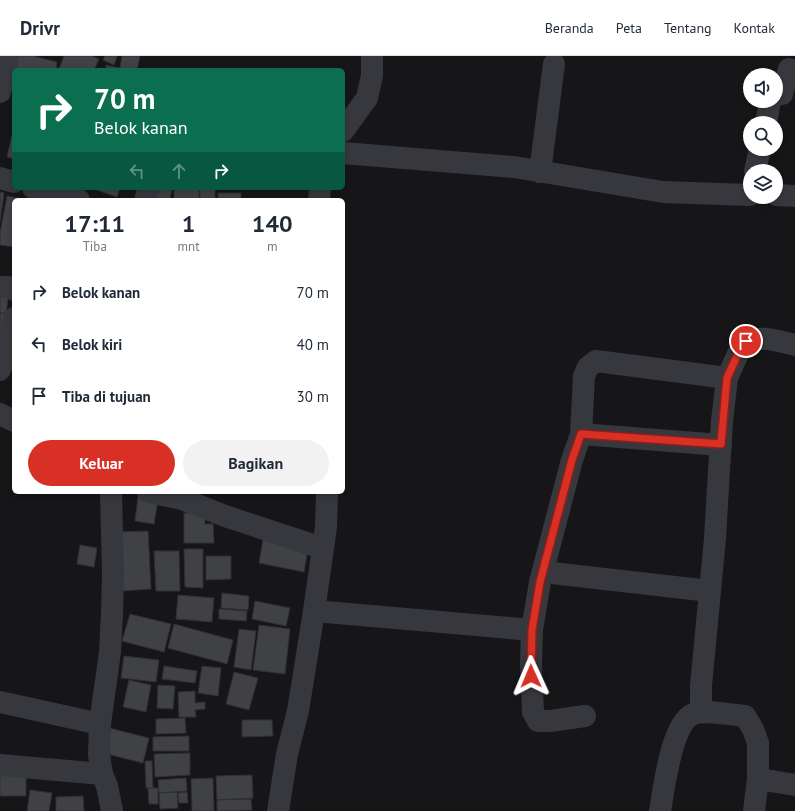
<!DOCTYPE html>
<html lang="id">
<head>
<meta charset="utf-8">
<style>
  :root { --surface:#fff; --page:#f2f2f3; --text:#1f2937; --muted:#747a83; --line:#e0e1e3; --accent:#d93025 }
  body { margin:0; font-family:"PT Sans",sans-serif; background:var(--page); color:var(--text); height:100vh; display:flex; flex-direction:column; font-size:15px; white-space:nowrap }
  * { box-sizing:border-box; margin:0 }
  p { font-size:13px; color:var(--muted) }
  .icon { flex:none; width:22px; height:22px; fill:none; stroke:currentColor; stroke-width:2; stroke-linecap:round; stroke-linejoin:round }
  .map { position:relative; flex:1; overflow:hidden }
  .side { position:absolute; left:12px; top:142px; width:333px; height:296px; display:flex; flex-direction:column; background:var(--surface); border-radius:6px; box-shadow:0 2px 6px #0003 }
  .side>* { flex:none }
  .banner { position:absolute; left:12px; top:12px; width:333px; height:122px; border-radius:6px; box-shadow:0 2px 6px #0003; background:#0b6e4f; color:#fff; overflow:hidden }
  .tools { position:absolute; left:743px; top:12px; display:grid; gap:8px }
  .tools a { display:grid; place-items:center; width:40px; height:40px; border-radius:50%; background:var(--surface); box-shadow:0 2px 6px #0003; font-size:20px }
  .pin { position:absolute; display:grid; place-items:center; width:34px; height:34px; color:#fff; margin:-17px; border:2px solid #fff; border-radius:50%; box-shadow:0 1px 4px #0007 }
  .me { position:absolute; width:44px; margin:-22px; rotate:359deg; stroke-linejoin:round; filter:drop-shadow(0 0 3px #0008) }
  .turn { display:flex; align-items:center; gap:14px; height:84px; padding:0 16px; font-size:18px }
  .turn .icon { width:52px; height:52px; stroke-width:2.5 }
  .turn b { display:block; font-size:28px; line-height:34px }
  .lanes { display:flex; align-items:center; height:38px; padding:0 16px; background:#0003; justify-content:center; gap:20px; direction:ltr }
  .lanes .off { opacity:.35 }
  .eta { display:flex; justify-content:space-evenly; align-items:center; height:68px; text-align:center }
  .eta b { font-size:24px; font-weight:700; line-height:28px }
  .primary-button { display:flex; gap:8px; margin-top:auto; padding:8px 16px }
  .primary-button a { flex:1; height:46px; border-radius:24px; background:var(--accent); color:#fff; font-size:16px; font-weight:700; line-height:46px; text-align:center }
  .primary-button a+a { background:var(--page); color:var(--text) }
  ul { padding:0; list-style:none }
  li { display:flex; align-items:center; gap:12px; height:52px; padding:0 16px }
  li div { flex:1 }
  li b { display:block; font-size:15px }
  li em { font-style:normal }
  header { display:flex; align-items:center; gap:24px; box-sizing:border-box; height:56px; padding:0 20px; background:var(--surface); border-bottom:1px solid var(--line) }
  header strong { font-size:19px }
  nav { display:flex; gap:22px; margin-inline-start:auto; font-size:14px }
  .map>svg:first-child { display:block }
</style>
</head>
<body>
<header>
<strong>Drivr</strong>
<nav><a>Beranda</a><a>Peta</a><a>Tentang</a><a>Kontak</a></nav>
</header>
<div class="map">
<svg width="795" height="755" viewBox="0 0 795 755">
  <rect width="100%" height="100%" fill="#161618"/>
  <g fill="#404145" stroke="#303034">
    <path d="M11,0H33L57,6L56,14H14V30L4,27Z"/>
    <path d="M64,0H92L99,3L94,14H62L59,13Z"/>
    <path d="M105,0H117L114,9L103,4Z"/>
    <path d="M122,0H140L137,14H106V9L120,12Z"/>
    <path d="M13,75L14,76V103L7,101Z"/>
    <path d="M91,132H120L117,141Z"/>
    <path d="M153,132H172L170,144H151Z"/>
    <rect x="174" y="132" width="25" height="12"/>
    <rect x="200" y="132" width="15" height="12"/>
    <path d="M0,136L4,137L0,166Z"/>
    <rect x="218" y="137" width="23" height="7"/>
    <path d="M7,140L28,144H14V191L0,189V177Z"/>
    <path d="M0,234L9,236L6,258L0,257Z"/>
    <path d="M0,257L6,258L0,274Z"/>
    <path d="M138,441L158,444L154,468L135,465Z"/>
    <path d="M184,457L205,458V468H213L214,487H184Z"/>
    <path d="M148,475L151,533L122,535L118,476Z"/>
    <path d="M263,484L308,493L304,516L259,507Z"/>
    <path d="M80,489L97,492L94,511L77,508Z"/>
    <path d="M184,493H203V532L185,531Z"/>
    <path d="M154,495H179L180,535H156Z"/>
    <path d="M206,500H231V523L206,524Z"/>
    <path d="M222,537L249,540L248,554L221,552Z"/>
    <path d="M178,539L214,542L212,566L176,563Z"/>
    <path d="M255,545L290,552L286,570L252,563Z"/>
    <path d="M219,553L247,555L246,565L219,563Z"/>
    <path d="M130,558L171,568L164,596L122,585Z"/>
    <path d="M174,568L233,584L227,608L168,592Z"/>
    <path d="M259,569L290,573L285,618L253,614Z"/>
    <path d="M239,573L256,575L251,614L234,611Z"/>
    <path d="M124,600L159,604L156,626L121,622Z"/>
    <path d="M164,610L197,615L195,627L162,623Z"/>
    <path d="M202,610L221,612L218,640L198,637Z"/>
    <path d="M234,616L258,622L249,654L226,648Z"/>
    <path d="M129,624L151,629L146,656L123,651Z"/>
    <path d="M158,629L175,630L173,653L157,652Z"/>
    <path d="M195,635V647L205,646V653L195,654L196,661H179L178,636Z"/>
    <path d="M185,662L186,677L156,678V663Z"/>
    <path d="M242,664H272L273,680L242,681Z"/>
    <path d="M109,672L149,682L143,707L103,697Z"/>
    <path d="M189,680V695H153V681Z"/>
    <path d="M190,697V719L155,721L154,698Z"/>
    <path d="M145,705H152L153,732H146Z"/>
    <rect x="0" y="719" width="26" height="21"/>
    <path d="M252,719L253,742L217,744L216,720Z"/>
    <path d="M186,722L187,735L159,737L158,724Z"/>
    <path d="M213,722L214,755H192L191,723Z"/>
    <path d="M148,732H158V748H149Z"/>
    <path d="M30,734L52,737L49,755H27Z"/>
    <path d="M177,736L178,752L160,753L159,737Z"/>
    <path d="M187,736L188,747H179L178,737Z"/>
    <path d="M83,740L84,755H56V741Z"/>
    <path d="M251,743L252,754L217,755V744Z"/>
  </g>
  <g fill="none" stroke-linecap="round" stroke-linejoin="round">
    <g stroke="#37383d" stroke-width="22">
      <path d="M0,36L8,0"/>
      <path d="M776,39L782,38L789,13"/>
      <path d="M766,67L770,45"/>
      <path d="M343,75L367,42L372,20V0"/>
      <path d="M343,97L514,111L663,136L750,139"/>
      <path d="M755,115L760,93"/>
      <path d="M540,116L554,8"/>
      <path d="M0,122L14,126"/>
      <path d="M33,132L79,144"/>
      <path d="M776,139L795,140"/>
      <path d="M145,144L149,132"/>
      <path d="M319,144L320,132"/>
      <path d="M0,231H8L14,234"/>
      <path d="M0,314L4,303L14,262"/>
      <path d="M0,358L14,365"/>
      <path d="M581,378L721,389"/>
      <path d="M111,436L113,517L112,557L110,596L100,668L99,699L102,718L107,730L112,755"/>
      <path d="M148,436L182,443L225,460L322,492"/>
      <path d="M543,516L710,535"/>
      <path d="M314,555L532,574"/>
      <path d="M0,646L100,668"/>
      <path d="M701,656V630L715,482L722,365L727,322L742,289C757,277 778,285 795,289"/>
      <path d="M585,660L550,665H538L533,656L531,608L532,574L540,526L572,404L581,378L584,320L588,311L596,305L727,322"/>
      <path d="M0,709L102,718"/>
      <path d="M758,723L795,729"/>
      <path d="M278,755L287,698L298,655L314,555L326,471L327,436"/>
      <path d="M660,755C664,733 671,668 693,658C705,653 731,659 745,660L753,673L758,687V723L754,755"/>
    </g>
  </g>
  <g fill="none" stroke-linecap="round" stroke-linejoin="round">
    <defs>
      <path id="route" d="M531,620L532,574L540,526L572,404L581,378L721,388L727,322L742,289L746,285"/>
    </defs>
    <use href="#route" stroke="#8d1f18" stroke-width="10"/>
    <use href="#route" stroke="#d93025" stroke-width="7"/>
  </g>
</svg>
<div class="tools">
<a><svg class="icon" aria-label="sound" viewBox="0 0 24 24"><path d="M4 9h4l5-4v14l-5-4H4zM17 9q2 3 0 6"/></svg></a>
<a><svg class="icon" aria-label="search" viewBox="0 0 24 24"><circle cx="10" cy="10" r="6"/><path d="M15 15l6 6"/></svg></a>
<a><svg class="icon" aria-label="layers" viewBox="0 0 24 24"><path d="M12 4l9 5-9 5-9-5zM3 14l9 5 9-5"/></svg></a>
</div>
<div class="pin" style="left:746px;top:285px;background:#d93025"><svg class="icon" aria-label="arrive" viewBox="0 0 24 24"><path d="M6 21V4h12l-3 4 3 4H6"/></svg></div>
<svg class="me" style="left:531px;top:620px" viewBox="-20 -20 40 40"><path d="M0-17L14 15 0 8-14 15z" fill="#d93025" stroke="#fff" stroke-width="4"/></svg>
<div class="banner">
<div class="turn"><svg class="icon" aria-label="right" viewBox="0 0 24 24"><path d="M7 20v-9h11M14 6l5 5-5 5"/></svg><div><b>70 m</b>Belok kanan</div></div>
<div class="lanes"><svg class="icon off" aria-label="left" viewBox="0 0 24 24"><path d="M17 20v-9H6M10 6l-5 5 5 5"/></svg><svg class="icon off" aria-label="ahead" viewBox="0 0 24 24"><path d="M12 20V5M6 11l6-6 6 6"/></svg><svg class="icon" aria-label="right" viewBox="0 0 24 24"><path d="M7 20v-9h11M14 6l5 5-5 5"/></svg></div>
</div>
<section class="side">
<div class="eta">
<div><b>17:11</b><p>Tiba</p></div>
<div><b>1</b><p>mnt</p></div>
<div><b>140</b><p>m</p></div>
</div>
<ul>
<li><svg class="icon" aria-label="right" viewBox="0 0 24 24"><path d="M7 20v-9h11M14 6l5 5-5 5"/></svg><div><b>Belok kanan</b></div><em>70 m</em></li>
<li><svg class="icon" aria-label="left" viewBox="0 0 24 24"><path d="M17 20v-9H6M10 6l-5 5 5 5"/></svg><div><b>Belok kiri</b></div><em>40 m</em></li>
<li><svg class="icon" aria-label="arrive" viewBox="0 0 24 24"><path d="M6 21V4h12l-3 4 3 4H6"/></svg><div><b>Tiba di tujuan</b></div><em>30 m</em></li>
</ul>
<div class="primary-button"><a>Keluar</a><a>Bagikan</a></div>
</section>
</div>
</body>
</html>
